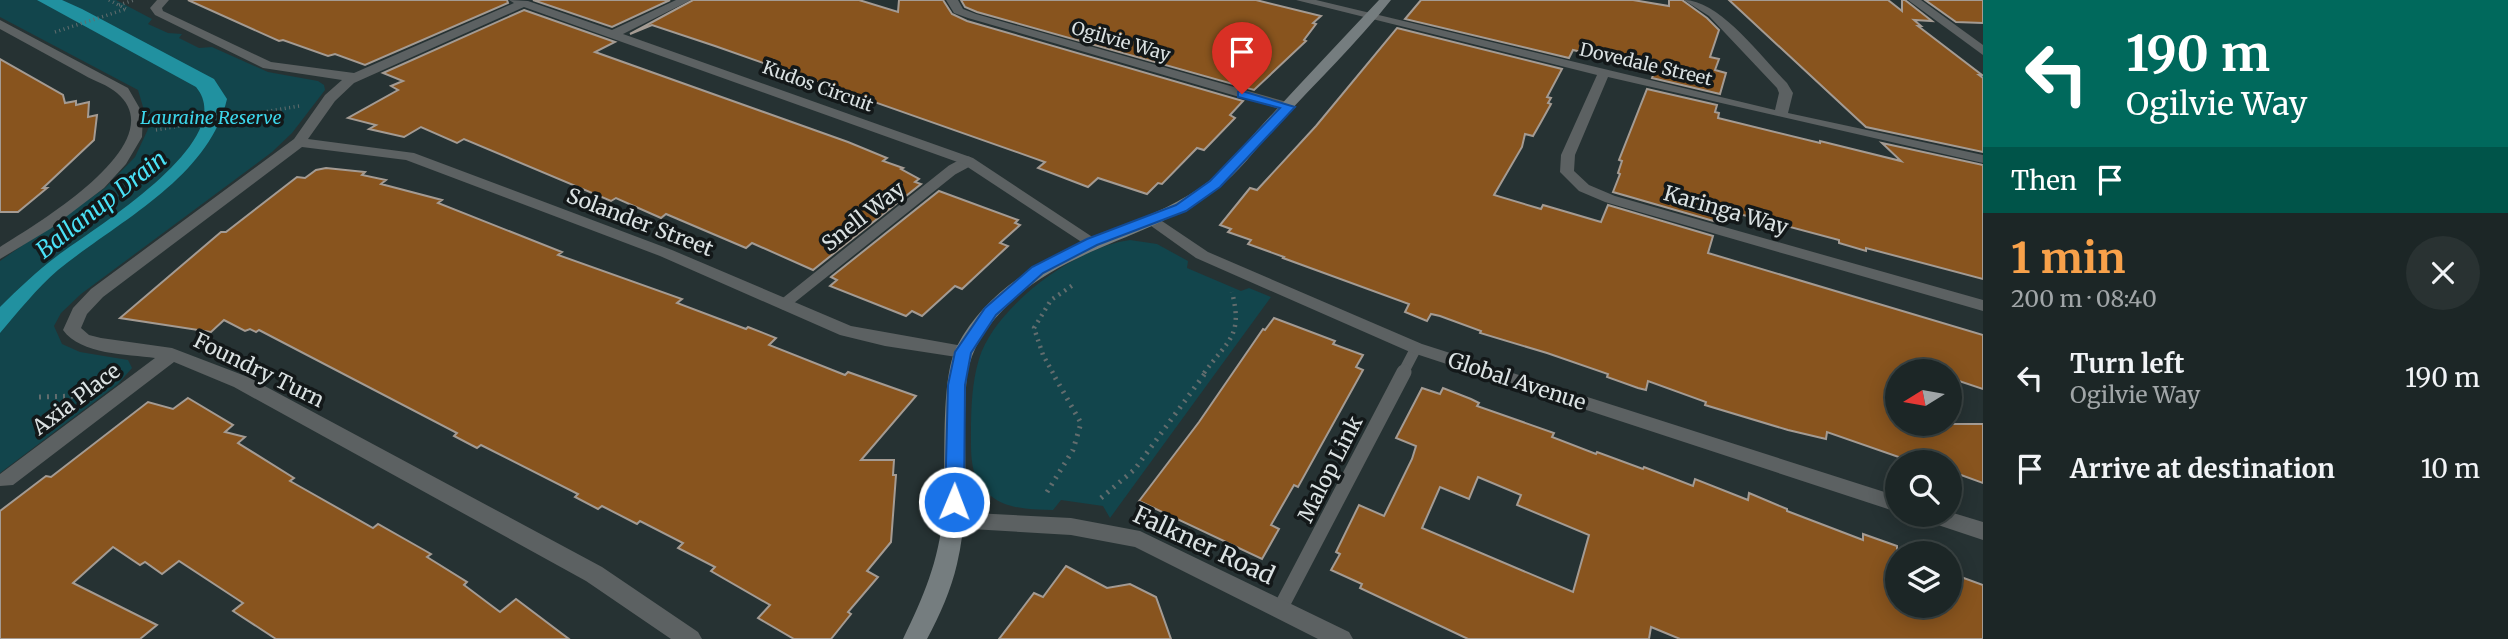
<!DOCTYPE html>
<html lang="en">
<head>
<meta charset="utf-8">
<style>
  :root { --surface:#1c2626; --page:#293232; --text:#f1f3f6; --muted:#a0a5a7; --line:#3a4343; --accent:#f8a14a }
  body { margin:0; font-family:Merriweather,serif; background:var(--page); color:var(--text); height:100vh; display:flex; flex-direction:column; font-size:26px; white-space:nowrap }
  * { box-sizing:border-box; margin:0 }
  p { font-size:23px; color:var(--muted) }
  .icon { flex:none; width:38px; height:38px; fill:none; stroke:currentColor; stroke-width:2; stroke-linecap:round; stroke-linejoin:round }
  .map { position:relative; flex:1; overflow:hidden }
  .sheet { display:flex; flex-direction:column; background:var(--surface); width:525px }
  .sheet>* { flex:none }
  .banner { background:#00695c; color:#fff; overflow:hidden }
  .needle { width:46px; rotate:259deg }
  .buttons { position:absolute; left:1885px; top:359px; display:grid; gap:14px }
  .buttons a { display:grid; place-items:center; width:77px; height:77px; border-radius:50%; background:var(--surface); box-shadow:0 4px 18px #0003,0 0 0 2px var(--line); font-size:35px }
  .pin { position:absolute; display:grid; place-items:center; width:60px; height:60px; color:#fff; margin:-72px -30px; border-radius:50% 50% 50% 0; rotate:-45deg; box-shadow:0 0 7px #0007 }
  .pin .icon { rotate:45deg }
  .me { position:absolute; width:77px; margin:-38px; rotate:1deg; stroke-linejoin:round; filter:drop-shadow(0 0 5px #0008) }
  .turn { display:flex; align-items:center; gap:24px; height:147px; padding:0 28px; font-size:32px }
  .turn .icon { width:91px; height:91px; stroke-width:2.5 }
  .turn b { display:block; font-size:49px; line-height:60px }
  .then { display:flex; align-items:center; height:66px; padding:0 28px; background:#0003; gap:14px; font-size:26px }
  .round { display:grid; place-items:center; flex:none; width:74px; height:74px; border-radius:37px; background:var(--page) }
  .overview { display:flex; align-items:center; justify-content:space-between; height:119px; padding:0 28px }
  h1 { font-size:42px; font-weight:700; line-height:52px; color:var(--accent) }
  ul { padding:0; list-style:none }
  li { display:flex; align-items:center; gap:21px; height:91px; padding:0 28px }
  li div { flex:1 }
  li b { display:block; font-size:26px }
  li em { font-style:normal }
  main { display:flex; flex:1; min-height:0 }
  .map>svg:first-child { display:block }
</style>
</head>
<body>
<main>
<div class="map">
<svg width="1983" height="639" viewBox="0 0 1983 639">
  <rect width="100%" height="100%" fill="#263233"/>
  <g fill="#12454c">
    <path d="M0,0H116L152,19L148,24L168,33L182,34L179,38L199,48L212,47L268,72L318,81L324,85L325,90L292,133L272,152L81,294L61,313L54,326L62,344L80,352L128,360L132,368L118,384L0,473V261L105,188L135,157L149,127L138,90L0,17Z"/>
    <path d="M1130,240L1157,244L1188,261L1187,268L1241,291L1249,288L1271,297L1110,518L1103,506L1061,500L1053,510C1033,509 1008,510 991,496C970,480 971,458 971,433C971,408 972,382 979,359C995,306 1076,247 1130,240Z"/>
  </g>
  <path fill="#2191a0" d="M37,0H62L82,9L214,79L227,99C209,178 117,222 58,270C37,288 18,312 0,333V307C18,289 37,271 57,256C92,229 241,141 196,87Z"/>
  <g fill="#88541e" stroke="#a49b93" stroke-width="2" fill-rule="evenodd">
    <path d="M188,0H507L508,3L365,65L335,54L328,56L283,40L279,41Z"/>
    <path d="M533,0H670L612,27Z"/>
    <path d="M693,0H859L898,12L899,0H943L952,14L967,21L1243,101L1230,115L1235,118L1204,150L1197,148L1162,184L1158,183L1147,194L1098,178L1088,187L1038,168L1045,162L715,46L652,25L630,34Z"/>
    <path d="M961,0H1256L1321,16L1313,23L1316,24L1304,40L1306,41L1254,90L977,12L965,7Z"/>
    <path d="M1421,0H1633L1669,6V0H1682L1707,18L1719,30L1710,57L1719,59L1715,70L1726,73L1720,94L1652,78L1655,70L1573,50L1569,58L1405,19Z"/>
    <path d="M1729,0H1888L1902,11V0H1905L1932,21L1914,20L1921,26H1918L1982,75H1979L1983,78V152L1866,127Z"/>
    <path d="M1925,0H1983V23L1956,22Z"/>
    <path d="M524,10L615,42L595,52L848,142L887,158L883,161L903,168L901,169L919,179L915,182L921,184L813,270L752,243L746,248L666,214L661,218L616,198L611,201L464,139L457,143L421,127L404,137L369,129L376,125L348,118L398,90L391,86L403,81L383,73Z"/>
    <path d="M1397,28L1562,69L1547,97L1551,98L1548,103L1551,104L1541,122L1533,136L1525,134L1522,147L1494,195L1541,209L1543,205L1601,222L1608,205L1713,236L1708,253L1983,335V389L1950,378V371H1897V424H1983V483L1950,471V462H1913L1827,432L1826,439L1788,430L1705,405L1706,402L1648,381L1646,390L1638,388L1607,377L1608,374L1547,353L1480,333L1481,331L1440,316L1431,314L1427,321L1405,312L1409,304L1283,258L1284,257L1248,244L1251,240L1228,232L1231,229L1220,225L1250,188L1257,190L1316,126Z"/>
    <path d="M0,59L63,95L65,103L76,101V105L89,102L88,117L97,115L94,140L43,188H47L18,212H0Z"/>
    <path d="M1647,89L1717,105L1715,112L1719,113L1718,118L1820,143V141L1901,161L1882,143L1983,165V279L1866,248V251L1839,243V240L1756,218L1721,210L1717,222L1613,192L1620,174L1618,173L1622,161L1619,160Z"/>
    <path d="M326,168L365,172L362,175L386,180L381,184L442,200L438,203L562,252L558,255L682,299L677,303L746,329L748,327L776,338L769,345L845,375L848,372L916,396L861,460H894L893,475H896L891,542L867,571L878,577L848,612L851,614L831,639H794L758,618L770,605L711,571L715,567L678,548L683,543L640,521L637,524L602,506L598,509L575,497L578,494L481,445L477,448L454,436L457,433L259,330L256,332L250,329L245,331L224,320L211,332L120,318L221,232H226L297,177L305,178L316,170Z"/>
    <path d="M939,191L1018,220L1015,223L1020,225L1000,243L1008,246L962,289L955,286L922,316L912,311L906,316L830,286L837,280L831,277Z"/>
    <path d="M1274,318L1335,341L1333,344L1363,355L1356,367L1363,370L1298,487L1294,485L1271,525L1279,529L1262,559L1139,501L1199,422L1263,329L1265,330Z"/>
    <path d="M1422,388L1440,394L1443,388L1471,399L1479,403L1477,406L1554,433L1552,437L1596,454L1597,452L1643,469L1644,467L1693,486L1695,479L1748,500L1749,493L1787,509V511L1863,540V534L1897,546V606H1950V573L1983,585V639H1680L1651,627L1649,639H1468L1360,588L1362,584L1331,570L1340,554L1336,552L1359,505L1384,516L1412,459L1416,446L1396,438ZM1478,477L1521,495L1517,505L1589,535L1573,592L1422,528L1440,487L1469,499Z"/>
    <path d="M188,398L233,425L225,432L245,437L238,443L294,478L290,481L373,528L378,524L431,554L427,557L467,582L464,585L500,612L516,599L569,639H276L233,611L243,603L179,561L162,574L145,562L140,565L113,547L73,583L157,625L140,639H0V511L46,476L51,477L148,402L173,409Z"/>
    <path d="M1066,566L1107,588L1130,584L1156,597L1171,639H999L1034,593L1043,597Z"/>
  </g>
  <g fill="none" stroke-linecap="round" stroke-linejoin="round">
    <g stroke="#626d6e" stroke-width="3.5" stroke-dasharray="1 3.5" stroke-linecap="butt">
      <path d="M109,0L126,9"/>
      <path d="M119,5L134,0"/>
      <path d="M55,32L126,9"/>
      <path d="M156,130L299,106"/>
    </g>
    <g stroke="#626d6e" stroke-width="4.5" stroke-dasharray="2 5" stroke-linecap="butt">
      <path d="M1053,373L1043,355L1034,328L1051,300L1073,285"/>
      <path d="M1204,373C1229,339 1243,336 1232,292"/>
    </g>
    <g stroke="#626d6e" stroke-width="5" stroke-dasharray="2 6" stroke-linecap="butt">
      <path d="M39,397L78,396"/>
      <path d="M1047,492L1073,450L1081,423L1052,372"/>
      <path d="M1101,498L1135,469L1206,372"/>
    </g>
    <path stroke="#5c6162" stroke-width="9" d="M962,165L968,161"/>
    <g stroke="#5c6162" stroke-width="11">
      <path d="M784,304L952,170L965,163"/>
      <path d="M1403,373L1416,348"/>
    </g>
    <path stroke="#5c6162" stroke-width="15" d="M1280,609L1404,372"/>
    <g fill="#5c6162" fill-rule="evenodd">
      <path d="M157,0H169L162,8L163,11L271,62L354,73L514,3L509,0L528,1L612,30L676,0H691L623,34L973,158L1100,242L1092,247L1086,245L963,164L524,7L354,83L335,101L308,139L414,153L672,250L851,326L963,346L972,352L969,356L963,358L885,346L840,335L660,256L406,160L302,147L103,297L87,314L81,328L89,335L101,338L172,348L248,377L602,567L698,632L702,639H671L586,581L234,387L174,362L13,485L0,486V474L155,358C127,354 81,355 63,330L73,308L91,289L294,139L325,95L342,80L263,68L155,15L150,8Z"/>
      <path d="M946,0H958L963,9L976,14L1294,104L1296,107L1289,111L1284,110L968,18L954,13Z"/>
      <path d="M1296,0H1316L1775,110L1779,93L1777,88L1709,16L1684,0C1720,0 1762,58 1787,83L1793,93L1788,113L1983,155V163L1608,77L1575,155L1574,171L1589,185L1615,196L1983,300V311L1605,202L1579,191L1560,172L1561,155L1597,75Z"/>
      <path d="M1908,0H1921L1983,45V55Z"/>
      <path d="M0,20L128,88L143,114L142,137L126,164L104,188L50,229L0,259V247C33,226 176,143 117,93C108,85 94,81 84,75C56,60 28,44 0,29Z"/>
      <path d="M1153,215L1208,252L1422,344L1897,496V512L1410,352L1196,258L1147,223L1145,220Z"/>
      <path d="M954,512L1071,518L1140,531L1349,632L1353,639H1318L1135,547L1071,535L954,528L946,526L943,520L946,514Z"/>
      <path d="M1950,512L1983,522V540L1923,520L1921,514H1950Z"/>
    </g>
    <path fill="#757d7f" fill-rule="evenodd" d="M1379,0H1391C1357,43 1316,82 1280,122C1260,143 1241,171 1218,188C1151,240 1061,247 1002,311C984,330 972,348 967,375C961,438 972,501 957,564C951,590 940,615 927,639H903C923,598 939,561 943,514C947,471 939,381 957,346C990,283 1057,252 1119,227C1150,215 1183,202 1209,181C1229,166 1246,142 1263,124C1302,82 1340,41 1379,0Z"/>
  </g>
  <path fill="#1a73e8" stroke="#114b97" stroke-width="2" d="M1242,91L1295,107L1220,187L1186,211L1097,245L1043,273L996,315L971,353L965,385L964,502L961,507L954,510L948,507L945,502L948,385L955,352L985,308L1032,267L1087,239L1176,205L1210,181L1280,108L1238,97V92Z"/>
  <g text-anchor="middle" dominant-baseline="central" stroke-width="7" stroke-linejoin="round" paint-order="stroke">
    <g font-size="18" fill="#dbe2e3" stroke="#131819">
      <text transform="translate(1121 41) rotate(16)">Ogilvie Way</text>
      <text transform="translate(1646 64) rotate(13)">Dovedale Street</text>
      <text transform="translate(818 86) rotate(20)">Kudos Circuit</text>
    </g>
    <g font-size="18" font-style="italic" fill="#3cd7ec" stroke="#131819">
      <text x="211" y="117">Lauraine Reserve</text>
    </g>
    <g font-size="21" fill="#dbe2e3" stroke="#131819">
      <text transform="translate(1726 210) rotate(16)">Karinga Way</text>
      <text transform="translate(863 216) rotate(-38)">Snell Way</text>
      <text transform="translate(640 222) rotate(21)">Solander Street</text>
      <text transform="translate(259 370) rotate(26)">Foundry Turn</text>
      <text transform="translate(1517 381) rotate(18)">Global Avenue</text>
      <text transform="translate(76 399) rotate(-37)">Axia Place</text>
      <text transform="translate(1330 469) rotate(-63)">Malop Link</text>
    </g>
    <g font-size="23" font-style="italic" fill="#4ae1f6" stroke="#131819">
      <text transform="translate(101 204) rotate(-38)">Ballanup Drain</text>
    </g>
    <g font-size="24" fill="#dbe2e3" stroke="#131819">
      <text transform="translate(1204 545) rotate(25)">Falkner Road</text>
    </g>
  </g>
</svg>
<div class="buttons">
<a><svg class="needle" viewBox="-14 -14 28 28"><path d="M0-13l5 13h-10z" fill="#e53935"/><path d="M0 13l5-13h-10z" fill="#a0a5a7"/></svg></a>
<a><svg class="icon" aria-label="search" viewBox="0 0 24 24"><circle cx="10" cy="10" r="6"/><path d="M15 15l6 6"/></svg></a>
<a><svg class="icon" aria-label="layers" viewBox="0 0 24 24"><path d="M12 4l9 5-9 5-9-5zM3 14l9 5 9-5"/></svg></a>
</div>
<div class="pin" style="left:1242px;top:94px;background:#d93025"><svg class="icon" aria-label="arrive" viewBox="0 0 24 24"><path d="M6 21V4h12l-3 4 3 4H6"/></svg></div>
<svg class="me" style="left:954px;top:502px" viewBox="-20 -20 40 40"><circle r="17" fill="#1a73e8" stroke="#fff" stroke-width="3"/><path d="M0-11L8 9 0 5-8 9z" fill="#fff"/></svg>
</div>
<section class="sheet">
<div class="banner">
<div class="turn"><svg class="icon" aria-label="left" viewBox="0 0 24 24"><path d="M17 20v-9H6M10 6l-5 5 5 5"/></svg><div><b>190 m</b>Ogilvie Way</div></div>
<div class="then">Then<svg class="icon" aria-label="arrive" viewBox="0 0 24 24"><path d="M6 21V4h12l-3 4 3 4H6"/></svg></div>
</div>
<div class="overview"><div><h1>1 min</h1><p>200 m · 08:40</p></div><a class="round"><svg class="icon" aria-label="close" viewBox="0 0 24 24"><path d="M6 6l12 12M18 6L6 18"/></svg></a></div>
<ul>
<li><svg class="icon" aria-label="left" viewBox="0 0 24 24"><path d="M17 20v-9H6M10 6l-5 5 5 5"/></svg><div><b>Turn left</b><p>Ogilvie Way</p></div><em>190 m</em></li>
<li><svg class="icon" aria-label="arrive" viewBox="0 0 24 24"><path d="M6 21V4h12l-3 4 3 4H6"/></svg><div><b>Arrive at destination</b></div><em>10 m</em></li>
</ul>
</section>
</main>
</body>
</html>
